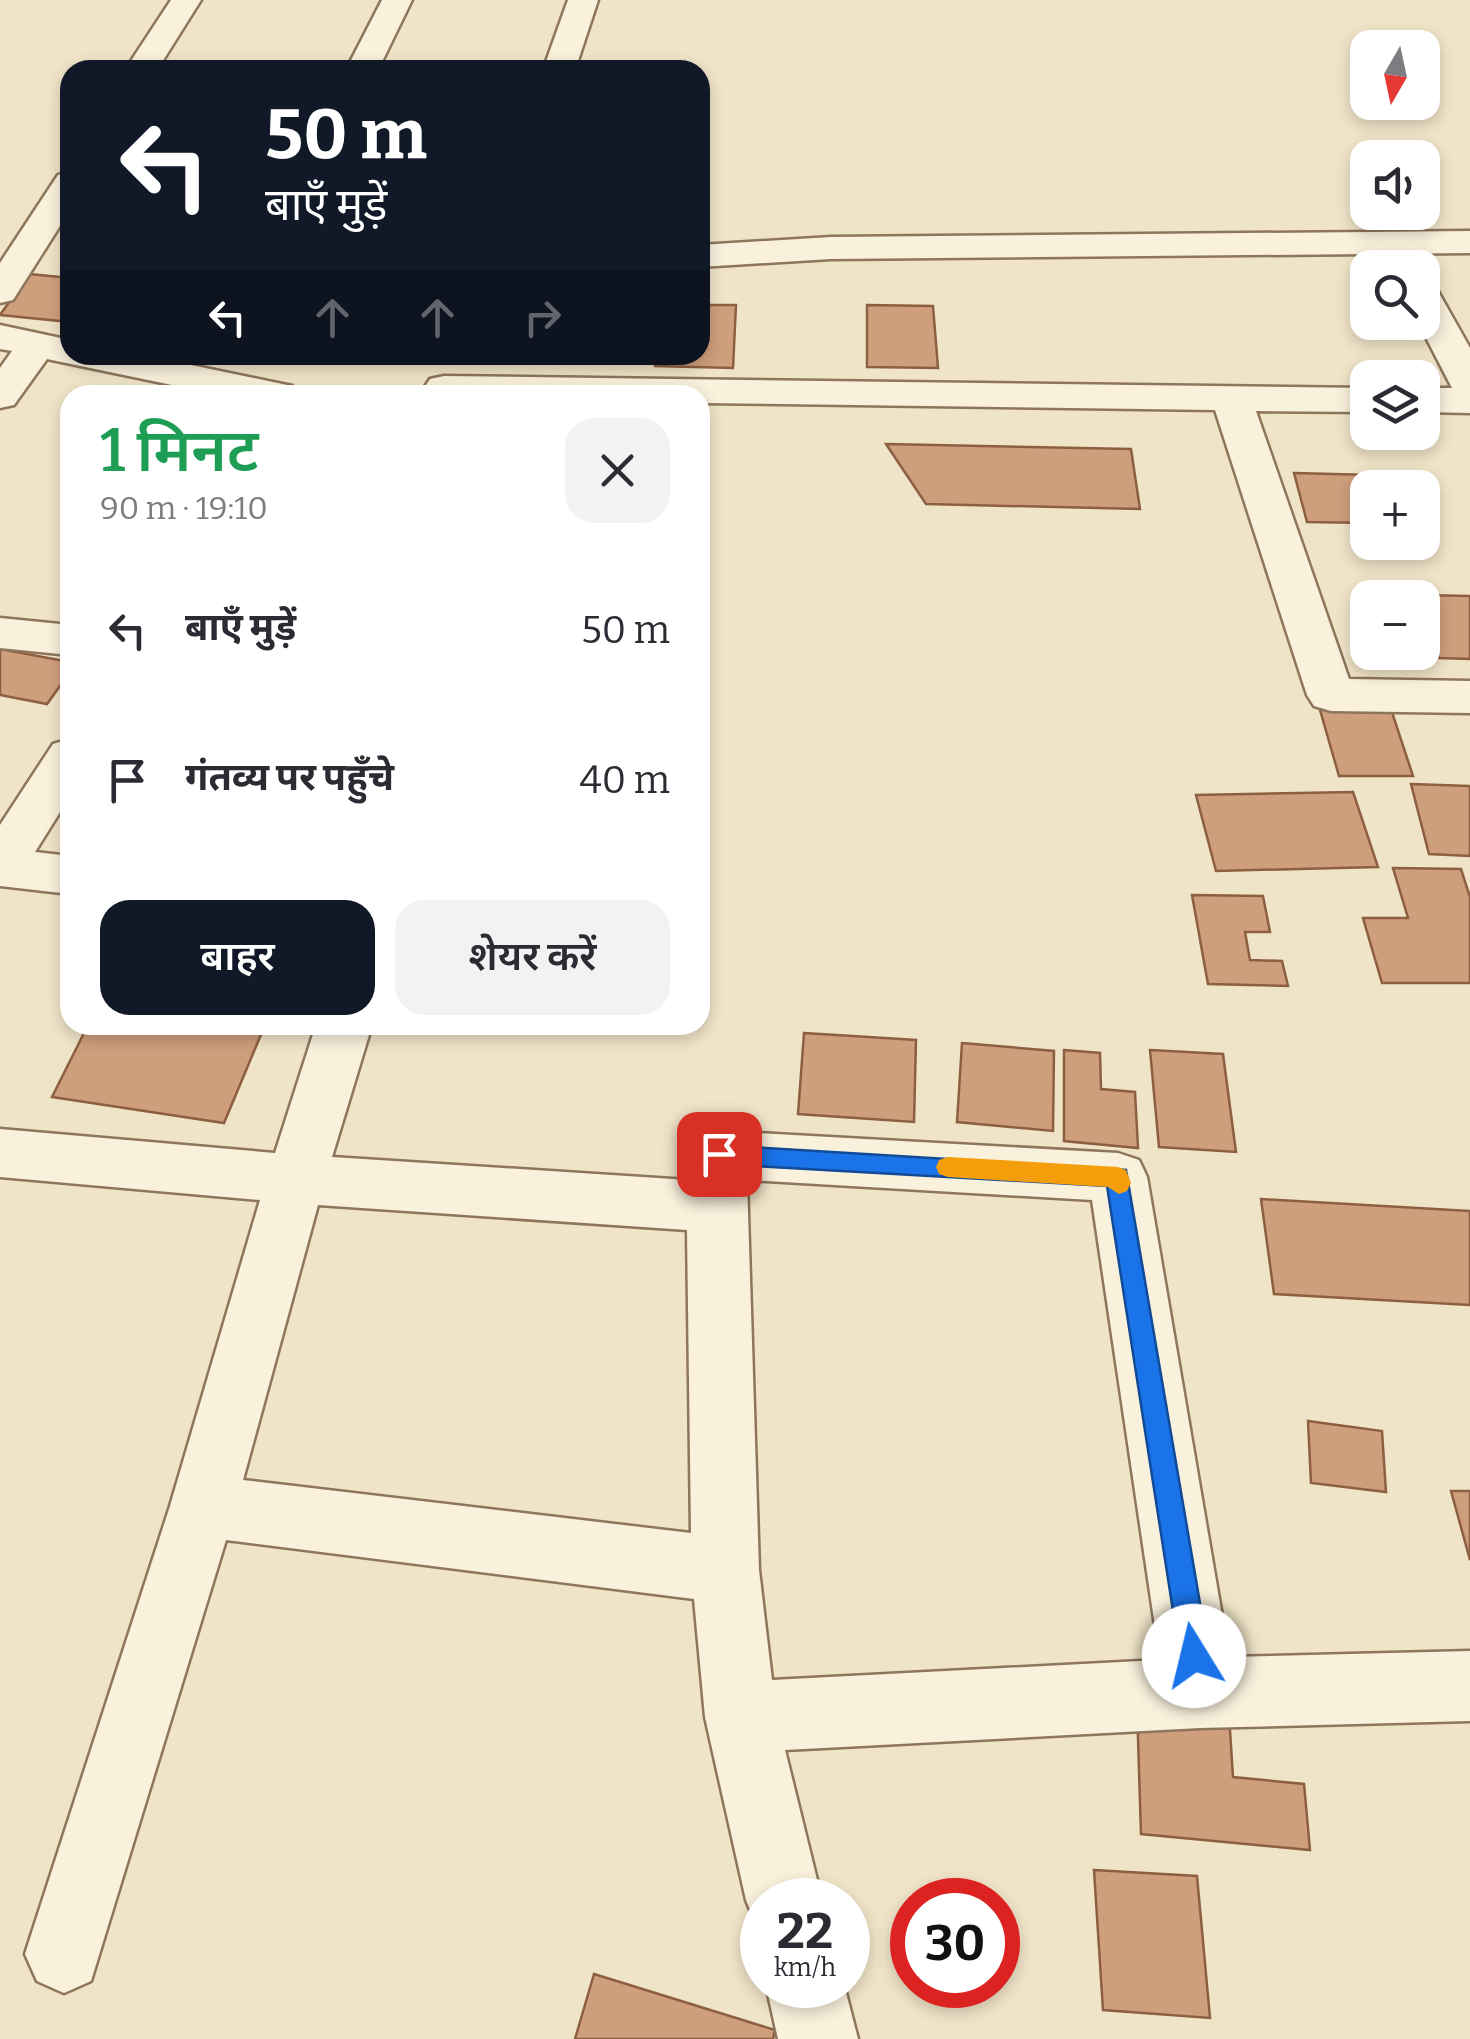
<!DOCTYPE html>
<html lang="hi">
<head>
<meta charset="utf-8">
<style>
  :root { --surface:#fff; --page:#f2f2f3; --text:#2b2b33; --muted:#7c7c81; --accent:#111827 }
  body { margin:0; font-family:Bitter,"Noto Sans Devanagari",serif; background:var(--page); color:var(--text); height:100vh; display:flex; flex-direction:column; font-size:38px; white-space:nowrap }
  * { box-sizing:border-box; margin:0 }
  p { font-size:32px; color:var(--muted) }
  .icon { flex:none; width:55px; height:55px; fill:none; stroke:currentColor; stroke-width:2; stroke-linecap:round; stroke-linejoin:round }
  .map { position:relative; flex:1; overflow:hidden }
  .drawer { position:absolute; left:60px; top:385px; width:650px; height:650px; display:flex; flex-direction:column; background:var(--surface); border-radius:30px; box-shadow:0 5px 15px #0003 }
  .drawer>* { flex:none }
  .banner { position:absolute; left:60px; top:60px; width:650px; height:305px; border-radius:30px; box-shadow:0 5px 15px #0003; background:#111827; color:#fff; overflow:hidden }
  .needle { width:65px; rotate:189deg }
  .controls { position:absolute; left:1350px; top:30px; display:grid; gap:20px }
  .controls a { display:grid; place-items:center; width:90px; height:90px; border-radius:20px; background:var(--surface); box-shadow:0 5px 15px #0003; font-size:50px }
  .speed { position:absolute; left:740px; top:1878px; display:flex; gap:20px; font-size:50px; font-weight:700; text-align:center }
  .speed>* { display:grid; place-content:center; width:130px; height:130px; border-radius:50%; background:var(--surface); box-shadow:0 5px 15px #0003; line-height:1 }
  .speed small { font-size:25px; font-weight:400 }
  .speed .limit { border:15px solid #d22; background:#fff; color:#111 }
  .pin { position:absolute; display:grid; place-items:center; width:85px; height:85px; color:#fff; margin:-42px; border-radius:20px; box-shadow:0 5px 15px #0006 }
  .me { position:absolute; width:110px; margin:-55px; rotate:351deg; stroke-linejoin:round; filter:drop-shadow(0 0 8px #0008) }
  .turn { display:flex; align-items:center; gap:35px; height:210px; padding:0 40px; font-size:45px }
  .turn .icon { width:130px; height:130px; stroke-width:2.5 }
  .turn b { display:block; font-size:70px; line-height:85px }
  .lanes { display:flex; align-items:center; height:95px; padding:0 40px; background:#0003; justify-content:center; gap:50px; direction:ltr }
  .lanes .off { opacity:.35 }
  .round { display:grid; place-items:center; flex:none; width:105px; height:105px; border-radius:30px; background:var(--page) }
  .overview { display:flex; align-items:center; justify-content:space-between; height:170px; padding:0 40px }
  h1 { font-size:60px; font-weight:600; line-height:75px; color:#1e9e55 }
  .primary-button { display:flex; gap:20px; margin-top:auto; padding:20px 40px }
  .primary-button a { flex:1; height:115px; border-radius:30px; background:var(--accent); color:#fff; font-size:40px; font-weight:600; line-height:115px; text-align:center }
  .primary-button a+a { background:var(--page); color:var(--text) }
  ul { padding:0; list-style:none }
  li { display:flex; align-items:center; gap:30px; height:150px; padding:0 40px }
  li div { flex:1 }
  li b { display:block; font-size:38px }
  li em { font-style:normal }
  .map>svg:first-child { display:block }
</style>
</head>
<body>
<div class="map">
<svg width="1470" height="2039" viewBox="0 0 1470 2039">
  <rect width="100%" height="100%" fill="#f0e4c8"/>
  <g fill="#cf9f7d" stroke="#8d5f41" stroke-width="2.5">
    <path d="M29,274L70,278V322L0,315Z"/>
    <path d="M700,305H736L733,368L655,366L656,355H700Z"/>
    <path d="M867,305L933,306L938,368L867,367Z"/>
    <path d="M886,444L1131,449L1140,509L926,504Z"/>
    <path d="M1294,473L1411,476L1415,488H1368V523L1307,522Z"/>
    <path d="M1420,595L1470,596V659L1439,658Z"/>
    <path d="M0,649L70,662V672L47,704L0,695Z"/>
    <path d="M1318,703H1389L1413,776H1339Z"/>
    <path d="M1411,784L1470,786V856L1429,854Z"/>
    <path d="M1353,792L1378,867L1216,871L1196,795Z"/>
    <path d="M1393,868L1461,869L1470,897V983H1382L1363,918H1408Z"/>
    <path d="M1192,895L1263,896L1270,932H1245L1250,960L1282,961L1288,986L1208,984Z"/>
    <path d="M88,1025H265L224,1123L52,1097Z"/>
    <path d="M804,1033L916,1040L914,1122L798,1114Z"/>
    <path d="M962,1043L1054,1051L1053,1131L957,1122Z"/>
    <path d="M1064,1050L1100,1053L1101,1089L1135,1092L1138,1148L1064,1141Z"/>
    <path d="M1150,1050L1223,1054L1236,1152L1159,1147Z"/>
    <path d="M1261,1199L1470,1211V1305L1274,1294Z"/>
    <path d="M1308,1421L1382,1431L1386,1492L1311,1483Z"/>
    <path d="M1451,1491H1470V1560Z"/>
    <path d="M1137,1706L1229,1715L1233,1777L1304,1784L1310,1850L1141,1834Z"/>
    <path d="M1094,1870L1197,1876L1210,2018L1103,2010Z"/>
    <path d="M594,1974L775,2030L773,2039H575Z"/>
  </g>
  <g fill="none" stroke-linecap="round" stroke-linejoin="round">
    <defs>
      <g id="minor">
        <path d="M171,0H201L157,70H125Z"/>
        <path d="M382,0H412L378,70H346Z"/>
        <path d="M568,0H598L575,70H543Z"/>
        <path d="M70,171V210L13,300L0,303V263L58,175Z"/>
        <path d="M1470,231V253L831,259L700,267V245L831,237Z"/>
        <path d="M1422,283L1435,286L1470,348V413L1422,412V388H1452L1418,322H1422Z"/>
        <path d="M0,325L70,340V355H143L292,386L298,395H220L47,359L14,405L0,408V368L12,351L0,349Z"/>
        <path d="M444,376L1368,388V412L1256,411L1349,679L1470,681V713L1331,711L1314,706L1307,695L1215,410L700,403V395H429L424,388L430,379Z"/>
        <path d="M0,618L70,625V655L0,648Z"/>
        <path d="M70,739V796L35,852L70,856V894L0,886V825L53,744Z"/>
        <path d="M316,1025H372L332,1157L688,1180L690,1155L698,1138L719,1131L1118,1153L1139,1160L1147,1177L1229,1657L1470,1651V1721L1200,1728L785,1750L822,1900H762V1929L757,1927L746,1900L705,1717L694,1599L226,1540L91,1981L64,1993L37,1981L25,1954L170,1506L260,1200L0,1177V1129L275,1153ZM747,1180L1092,1200L1160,1660L772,1680L759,1570ZM318,1205L687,1230L691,1533L243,1480Z"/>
        <path d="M766,1985H844L858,2039H778Z"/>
      </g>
    </defs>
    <use href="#minor" stroke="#8d765c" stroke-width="5"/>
    <use href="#minor" fill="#faf1dc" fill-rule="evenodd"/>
  </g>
  <path fill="#1a73e8" stroke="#114b97" stroke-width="2.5" d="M719,1145L1126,1170L1209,1656L1204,1666L1194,1670L1184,1666L1180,1656L1107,1186L719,1164L710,1161L707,1154L710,1148Z"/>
  <path fill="#f59e0b" d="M948,1157L1118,1167L1126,1170L1131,1183L1127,1191L1119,1194L1108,1187L948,1177L939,1174L936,1167L939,1160Z"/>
</svg>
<div class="controls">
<a><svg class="needle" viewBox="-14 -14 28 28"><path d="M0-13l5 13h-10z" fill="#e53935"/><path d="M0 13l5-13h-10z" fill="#7c7c81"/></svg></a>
<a><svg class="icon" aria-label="sound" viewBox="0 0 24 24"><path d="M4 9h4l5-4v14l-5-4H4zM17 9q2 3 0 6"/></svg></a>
<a><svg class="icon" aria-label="search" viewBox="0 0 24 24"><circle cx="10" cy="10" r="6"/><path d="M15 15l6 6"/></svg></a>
<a><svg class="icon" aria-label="layers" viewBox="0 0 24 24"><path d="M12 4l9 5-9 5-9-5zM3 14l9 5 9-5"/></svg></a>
<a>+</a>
<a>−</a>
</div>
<div class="speed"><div>22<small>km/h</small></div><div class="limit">30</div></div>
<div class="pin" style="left:719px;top:1154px;background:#d93025"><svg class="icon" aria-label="arrive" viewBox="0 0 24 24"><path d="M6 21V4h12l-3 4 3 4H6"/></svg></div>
<svg class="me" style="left:1194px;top:1656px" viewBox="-20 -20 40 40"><circle r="19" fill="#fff"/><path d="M0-13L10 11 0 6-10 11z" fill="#1a73e8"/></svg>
<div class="banner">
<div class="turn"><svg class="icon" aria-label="left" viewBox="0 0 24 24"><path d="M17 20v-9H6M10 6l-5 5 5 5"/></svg><div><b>50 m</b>बाएँ मुड़ें</div></div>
<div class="lanes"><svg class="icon" aria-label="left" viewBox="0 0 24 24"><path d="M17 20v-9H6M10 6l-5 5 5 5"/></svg><svg class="icon off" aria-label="ahead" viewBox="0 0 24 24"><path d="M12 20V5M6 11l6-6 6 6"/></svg><svg class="icon off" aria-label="ahead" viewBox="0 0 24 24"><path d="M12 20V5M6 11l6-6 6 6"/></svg><svg class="icon off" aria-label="right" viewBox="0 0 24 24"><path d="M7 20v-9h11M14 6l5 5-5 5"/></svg></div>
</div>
<section class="drawer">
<div class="overview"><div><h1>1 मिनट</h1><p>90 m · 19:10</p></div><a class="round"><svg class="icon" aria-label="close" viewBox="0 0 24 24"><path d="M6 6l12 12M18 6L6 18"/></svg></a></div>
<ul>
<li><svg class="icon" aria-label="left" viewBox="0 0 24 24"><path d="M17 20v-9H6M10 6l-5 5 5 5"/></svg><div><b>बाएँ मुड़ें</b></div><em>50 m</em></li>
<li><svg class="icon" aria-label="arrive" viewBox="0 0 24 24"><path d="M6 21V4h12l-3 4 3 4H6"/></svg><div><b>गंतव्य पर पहुँचे</b></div><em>40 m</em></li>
</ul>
<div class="primary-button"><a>बाहर</a><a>शेयर करें</a></div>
</section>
</div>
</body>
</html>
